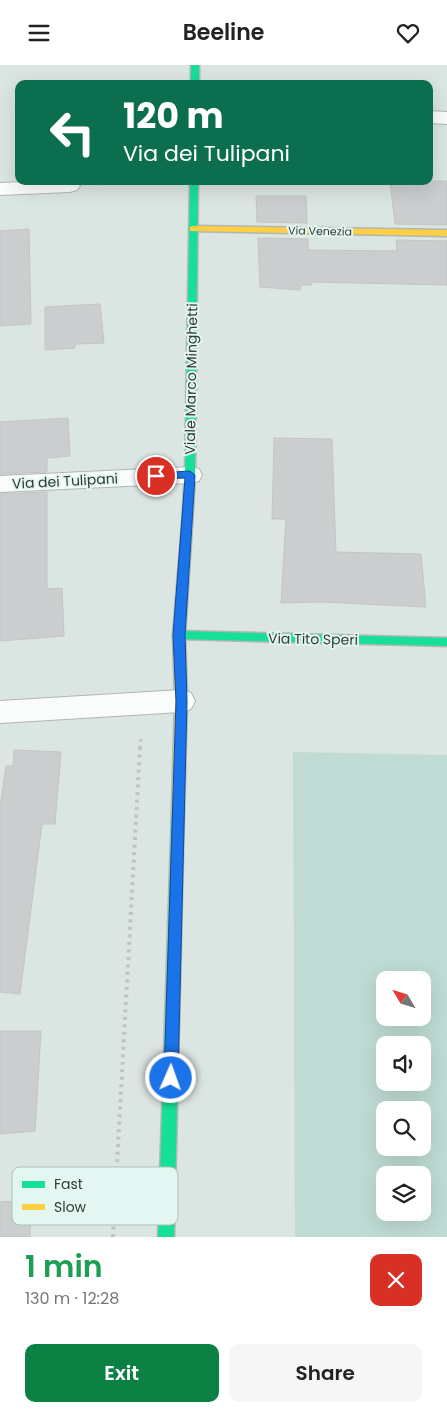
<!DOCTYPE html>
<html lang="en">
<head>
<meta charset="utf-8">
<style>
  :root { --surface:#fff; --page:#f6f6f6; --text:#222; --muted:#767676; --accent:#0b8043 }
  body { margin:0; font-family:Poppins,sans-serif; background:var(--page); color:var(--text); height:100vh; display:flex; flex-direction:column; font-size:19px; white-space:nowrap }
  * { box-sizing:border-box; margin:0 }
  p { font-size:16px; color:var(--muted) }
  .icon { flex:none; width:28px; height:28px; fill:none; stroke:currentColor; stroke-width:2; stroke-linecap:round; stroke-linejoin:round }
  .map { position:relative; height:1172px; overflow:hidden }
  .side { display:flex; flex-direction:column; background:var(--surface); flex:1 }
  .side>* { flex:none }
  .guide { position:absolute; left:15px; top:15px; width:418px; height:105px; border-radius:10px; box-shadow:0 5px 20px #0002; background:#0b6e4f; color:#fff; overflow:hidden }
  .needle { width:32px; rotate:308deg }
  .tools { position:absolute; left:376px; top:906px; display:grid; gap:10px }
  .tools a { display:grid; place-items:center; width:55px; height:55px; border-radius:10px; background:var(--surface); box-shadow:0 5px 20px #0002; font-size:25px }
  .pin { position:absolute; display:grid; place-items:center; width:42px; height:42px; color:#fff; margin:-21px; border:2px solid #fff; border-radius:50%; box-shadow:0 1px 5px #0007 }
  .me { position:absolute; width:55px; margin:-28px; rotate:2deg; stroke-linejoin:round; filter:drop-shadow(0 0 4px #0008) }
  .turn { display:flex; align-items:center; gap:18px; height:105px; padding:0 25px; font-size:22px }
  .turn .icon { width:65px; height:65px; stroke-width:2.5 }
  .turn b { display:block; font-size:35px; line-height:42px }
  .round { display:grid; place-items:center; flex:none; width:52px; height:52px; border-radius:10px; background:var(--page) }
  .overview { display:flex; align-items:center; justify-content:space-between; height:85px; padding:0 25px }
  h1 { font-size:30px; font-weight:600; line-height:38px; color:#1e9e55 }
  .primary-button { display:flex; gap:10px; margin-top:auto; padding:10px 25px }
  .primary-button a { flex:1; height:58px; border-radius:10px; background:var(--accent); color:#fff; font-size:20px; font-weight:600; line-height:58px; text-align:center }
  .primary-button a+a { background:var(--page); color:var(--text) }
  header { display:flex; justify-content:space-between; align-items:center; height:65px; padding:0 25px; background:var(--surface); font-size:22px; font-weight:600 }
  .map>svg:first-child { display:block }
</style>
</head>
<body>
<header><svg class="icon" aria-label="menu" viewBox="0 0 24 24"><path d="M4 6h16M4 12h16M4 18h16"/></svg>Beeline<svg class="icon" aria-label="heart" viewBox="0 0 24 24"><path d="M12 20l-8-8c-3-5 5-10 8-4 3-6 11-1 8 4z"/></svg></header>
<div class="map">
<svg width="447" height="1172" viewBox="0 0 447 1172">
  <rect width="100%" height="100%" fill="#dbe5e2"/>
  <path fill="#bfdbd4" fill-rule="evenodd" d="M293,687L447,690V1172H295ZM385,915H422V952H385ZM385,980H422V1018H385ZM385,1045H422V1082H385ZM385,1110H422V1148H385Z"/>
  <g fill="#cacece" stroke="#c3c5c5">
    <path d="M390,116H447V160L395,159Z"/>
    <path d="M256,131H306L307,158L257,157Z"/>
    <path d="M29,164L31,259L0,261V166Z"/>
    <path d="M258,173L308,174V185L397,186L396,175L447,176V220L311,217V220H301L300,225L260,222Z"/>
    <path d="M100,239L104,278L75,279V283L45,285V242Z"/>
    <path d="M68,353L70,391L47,393V407L0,409V357Z"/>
    <path d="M274,373L332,374L336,487L421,489L426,542L321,537L281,538L286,454H272Z"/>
    <path d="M47,427V524L62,523L64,571L0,576V429Z"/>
    <path d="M14,685L61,687L55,759H42L20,929L0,927V743L6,701H13Z"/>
    <path d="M0,966H41L35,1066L0,1069Z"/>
    <path d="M31,1135L30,1172H0V1137Z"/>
  </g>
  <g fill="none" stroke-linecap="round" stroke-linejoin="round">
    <defs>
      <g id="street">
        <path d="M429,46L447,47V59L429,58Z"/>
        <path d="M42,116H75L80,121L77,125L70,127L0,130V118Z"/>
        <path d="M190,402L199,404L202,410L199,416L190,418L0,427V411Z"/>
        <path d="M181,625L191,628L195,636L191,644L181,647L0,658V636Z"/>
      </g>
      <g id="fast">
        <rect x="191" y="0" width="8" height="19"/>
        <path d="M190,116H198L195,410L192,460L187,464L182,460L185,410Z"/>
        <path d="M179,566L447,573V581L179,574L173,570Z"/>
        <path d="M178,739L182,740L184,744L174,1172H158L172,744L174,740Z"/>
      </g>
      <g id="slow">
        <path d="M193,161L447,165V171L190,166V162Z"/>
        <path d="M187,456L192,460L185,570L187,636L184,744L182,748L178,749L174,748L172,744L175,636L173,570L182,460Z"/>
      </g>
    </defs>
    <use href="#street" stroke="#b0b7b5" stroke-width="2"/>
    <use href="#fast" stroke="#b0b7b5" stroke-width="3"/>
    <use href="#slow" stroke="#b0b7b5" stroke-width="3"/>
    <path stroke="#c1c3c3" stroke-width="2.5" stroke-dasharray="2 2.5" stroke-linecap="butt" d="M99,119L163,116"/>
    <path stroke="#c1c3c3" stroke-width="3" stroke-dasharray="2.5 4" stroke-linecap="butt" d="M140,683L141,671"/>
    <path stroke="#c1c3c3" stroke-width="4" stroke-dasharray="3 4.5" stroke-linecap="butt" d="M113,1172L140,682"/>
    <use href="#street" fill="#fafbfb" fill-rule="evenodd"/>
    <use href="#fast" fill="#16e098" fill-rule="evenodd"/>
    <use href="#slow" fill="#ffcf43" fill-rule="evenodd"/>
  </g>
  <path fill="#1a73e8" stroke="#114b97" d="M190,406L195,410L185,570L187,636L178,1013L176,1017L171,1019L166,1017L164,1013L176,636L173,570L185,413L156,414L151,411L156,408Z"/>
  <g text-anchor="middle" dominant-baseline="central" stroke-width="4" stroke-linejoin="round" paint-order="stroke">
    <g font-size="11" fill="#333a39" stroke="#e4f6f1">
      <text transform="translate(320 166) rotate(1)">Via Venezia</text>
    </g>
    <g font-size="14" fill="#333a39" stroke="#e4f6f1">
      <text transform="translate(191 314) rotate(-89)">Viale Marco Minghetti</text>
      <text transform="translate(65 416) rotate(-3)">Via dei Tulipani</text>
      <text transform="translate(313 574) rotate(1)">Via Tito Speri</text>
    </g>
  </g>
  <rect x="12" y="1102" width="166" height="58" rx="8" fill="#e4f6f1" stroke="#afbeba" stroke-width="1"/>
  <rect x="22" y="1116" width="23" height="7" fill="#16e098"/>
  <rect x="22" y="1139" width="23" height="6" fill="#ffcf43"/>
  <g font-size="14" fill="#333a39">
    <text x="54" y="1124">Fast</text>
    <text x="54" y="1147">Slow</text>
  </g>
</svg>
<div class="tools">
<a><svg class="needle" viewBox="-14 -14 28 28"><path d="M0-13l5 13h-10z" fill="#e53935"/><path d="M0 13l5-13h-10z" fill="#767676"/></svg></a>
<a><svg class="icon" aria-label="sound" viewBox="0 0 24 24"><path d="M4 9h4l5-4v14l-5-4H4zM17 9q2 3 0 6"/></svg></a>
<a><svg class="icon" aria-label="search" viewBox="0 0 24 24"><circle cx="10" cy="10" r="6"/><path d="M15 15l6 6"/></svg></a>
<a><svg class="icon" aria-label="layers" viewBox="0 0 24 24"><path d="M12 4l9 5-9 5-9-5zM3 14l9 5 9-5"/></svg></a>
</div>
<div class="pin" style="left:156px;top:411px;background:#d93025"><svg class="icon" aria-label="arrive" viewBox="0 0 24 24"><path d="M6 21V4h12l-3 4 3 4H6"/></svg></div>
<svg class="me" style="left:171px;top:1013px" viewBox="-20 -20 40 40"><circle r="17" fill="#1a73e8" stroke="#fff" stroke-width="3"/><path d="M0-11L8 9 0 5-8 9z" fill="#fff"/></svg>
<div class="guide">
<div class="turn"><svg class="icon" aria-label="left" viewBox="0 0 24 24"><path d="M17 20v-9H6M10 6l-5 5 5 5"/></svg><div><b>120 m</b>Via dei Tulipani</div></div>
</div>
</div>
<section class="side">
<div class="overview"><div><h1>1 min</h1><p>130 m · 12:28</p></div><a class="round" style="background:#d93025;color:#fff"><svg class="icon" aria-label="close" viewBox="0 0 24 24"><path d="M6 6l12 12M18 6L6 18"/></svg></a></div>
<div class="primary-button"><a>Exit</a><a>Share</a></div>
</section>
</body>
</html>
